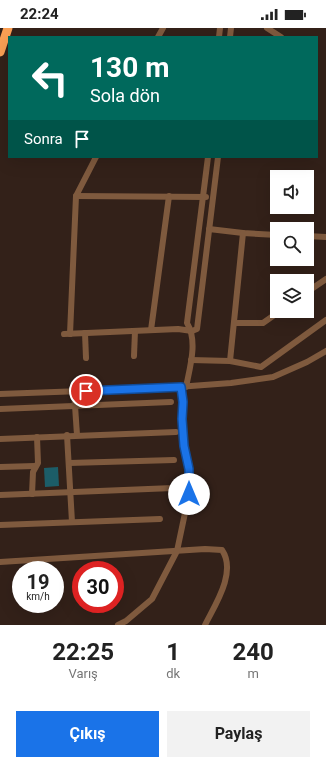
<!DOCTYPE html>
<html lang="tr">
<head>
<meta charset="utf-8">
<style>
  :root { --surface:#fff; --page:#f2f2f2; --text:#222; --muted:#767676; --accent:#1a73e8 }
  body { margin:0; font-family:Roboto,sans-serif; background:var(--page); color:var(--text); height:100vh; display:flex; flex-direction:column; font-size:15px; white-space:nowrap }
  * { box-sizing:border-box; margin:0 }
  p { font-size:13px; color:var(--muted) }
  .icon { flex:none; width:22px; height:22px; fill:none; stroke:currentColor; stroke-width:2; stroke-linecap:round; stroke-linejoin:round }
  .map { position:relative; height:597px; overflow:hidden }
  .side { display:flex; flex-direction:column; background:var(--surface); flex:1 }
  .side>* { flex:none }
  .guide { position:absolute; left:8px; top:8px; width:310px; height:122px; border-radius:0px; box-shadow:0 4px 16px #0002; background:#00695c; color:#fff; overflow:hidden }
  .fabs { position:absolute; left:270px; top:142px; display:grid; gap:8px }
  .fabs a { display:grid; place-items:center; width:44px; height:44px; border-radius:0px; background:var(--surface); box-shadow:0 4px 16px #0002; font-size:20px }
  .speed { position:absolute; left:12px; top:533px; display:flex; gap:8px; font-size:20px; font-weight:700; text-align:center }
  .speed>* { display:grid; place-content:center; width:52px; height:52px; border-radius:50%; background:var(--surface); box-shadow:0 4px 16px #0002; line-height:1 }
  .speed small { font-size:10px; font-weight:400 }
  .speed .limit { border:6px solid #d22; background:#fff; color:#111 }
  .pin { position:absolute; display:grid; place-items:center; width:34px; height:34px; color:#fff; margin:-17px; border:2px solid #fff; border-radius:50%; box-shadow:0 1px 4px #0007 }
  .me { position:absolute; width:44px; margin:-22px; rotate:0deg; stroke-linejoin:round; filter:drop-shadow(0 0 3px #0008) }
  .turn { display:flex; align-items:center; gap:14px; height:84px; padding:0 16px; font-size:18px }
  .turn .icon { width:52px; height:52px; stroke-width:2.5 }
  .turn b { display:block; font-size:28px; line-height:34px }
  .then { display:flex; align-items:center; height:38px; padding:0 16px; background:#0003; gap:8px; font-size:15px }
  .eta { display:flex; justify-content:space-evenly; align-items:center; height:68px; text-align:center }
  .eta b { font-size:24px; font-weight:700; line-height:28px }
  .primary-button { display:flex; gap:8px; margin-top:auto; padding:8px 16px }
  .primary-button a { flex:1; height:46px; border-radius:0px; background:var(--accent); color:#fff; font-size:16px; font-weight:700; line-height:46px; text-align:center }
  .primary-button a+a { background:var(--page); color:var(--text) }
  .status { display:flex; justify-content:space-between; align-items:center; height:28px; padding:0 20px; background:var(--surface); direction:ltr }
  .status svg { height:11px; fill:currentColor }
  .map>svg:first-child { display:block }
</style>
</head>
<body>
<div class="status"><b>22:24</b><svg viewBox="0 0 49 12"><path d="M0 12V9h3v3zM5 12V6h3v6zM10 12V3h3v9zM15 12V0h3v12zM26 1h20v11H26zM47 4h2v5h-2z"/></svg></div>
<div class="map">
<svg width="326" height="597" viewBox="0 0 326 597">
  <rect width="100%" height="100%" fill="#332119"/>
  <path fill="#1c5d68" d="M58,439L59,458L45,459L44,440Z"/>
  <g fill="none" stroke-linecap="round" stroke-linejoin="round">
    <g stroke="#7f5a3e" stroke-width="6">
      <path d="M267,0L281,9"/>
      <path d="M158,9L163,0"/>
      <path d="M219,9L220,0"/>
      <path d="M230,9L231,0"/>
      <path d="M76,168L206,169"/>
      <path d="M209,201L243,205L277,207"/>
      <path d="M307,208L326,209"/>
      <path d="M307,264L326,251"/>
      <path d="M234,295H263L280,283"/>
      <path d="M151,302L169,168"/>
      <path d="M85,305L86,330"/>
      <path d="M64,306L178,301L192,303L197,301L218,129"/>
      <path d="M70,306L76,168L96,129"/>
      <path d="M134,328L135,303"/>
      <path d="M191,332L230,333L261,339L326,292"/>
      <path d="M230,333L243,205"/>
      <path d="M186,359C190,339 198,313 187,295L208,129"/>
      <path d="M74,363L77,407"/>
      <path d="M0,366L164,360L231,355L273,349L307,334L326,323"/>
      <path d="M0,381L171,374"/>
      <path d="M67,407L72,494"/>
      <path d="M0,411L176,404"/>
      <path d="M69,435L174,432"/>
      <path d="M0,439L35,438"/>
      <path d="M32,466L33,444L38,435L37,409"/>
      <path d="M0,467L173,460"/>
      <path d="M0,497L160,491"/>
      <path d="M0,534L205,521L222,522C237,544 215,577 205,597"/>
      <path d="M118,597L126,593L152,571L177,523L189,466V441L185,418L182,391L183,374L181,359"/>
    </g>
    <path stroke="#fca054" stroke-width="9" d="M0,24L8,0"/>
  </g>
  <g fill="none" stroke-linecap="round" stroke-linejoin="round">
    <defs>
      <path id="route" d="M86,363L181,359L183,374L182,391L184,418L189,441V466"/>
    </defs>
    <use href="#route" stroke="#114b97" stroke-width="10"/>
    <use href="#route" stroke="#1a73e8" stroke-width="7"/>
  </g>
</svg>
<div class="fabs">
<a><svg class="icon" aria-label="sound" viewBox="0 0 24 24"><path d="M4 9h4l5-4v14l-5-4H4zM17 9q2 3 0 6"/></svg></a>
<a><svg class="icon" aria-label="search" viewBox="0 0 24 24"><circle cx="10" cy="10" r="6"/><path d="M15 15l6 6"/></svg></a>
<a><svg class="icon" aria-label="layers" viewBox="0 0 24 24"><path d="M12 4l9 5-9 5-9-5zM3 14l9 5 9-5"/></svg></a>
</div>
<div class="speed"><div>19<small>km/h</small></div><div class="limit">30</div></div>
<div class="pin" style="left:86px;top:363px;background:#d93025"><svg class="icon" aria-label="arrive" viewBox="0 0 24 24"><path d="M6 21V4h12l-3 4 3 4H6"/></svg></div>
<svg class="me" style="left:189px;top:466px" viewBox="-20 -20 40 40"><circle r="19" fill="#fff"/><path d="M0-13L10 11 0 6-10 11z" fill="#1a73e8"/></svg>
<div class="guide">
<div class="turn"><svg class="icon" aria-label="left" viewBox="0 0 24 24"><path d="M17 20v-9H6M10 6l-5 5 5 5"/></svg><div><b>130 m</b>Sola dön</div></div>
<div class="then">Sonra<svg class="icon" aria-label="arrive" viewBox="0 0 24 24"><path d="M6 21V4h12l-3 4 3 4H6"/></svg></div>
</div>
</div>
<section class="side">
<div class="eta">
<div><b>22:25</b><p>Varış</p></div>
<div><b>1</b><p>dk</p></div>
<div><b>240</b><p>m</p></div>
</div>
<div class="primary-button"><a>Çıkış</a><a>Paylaş</a></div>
</section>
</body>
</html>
